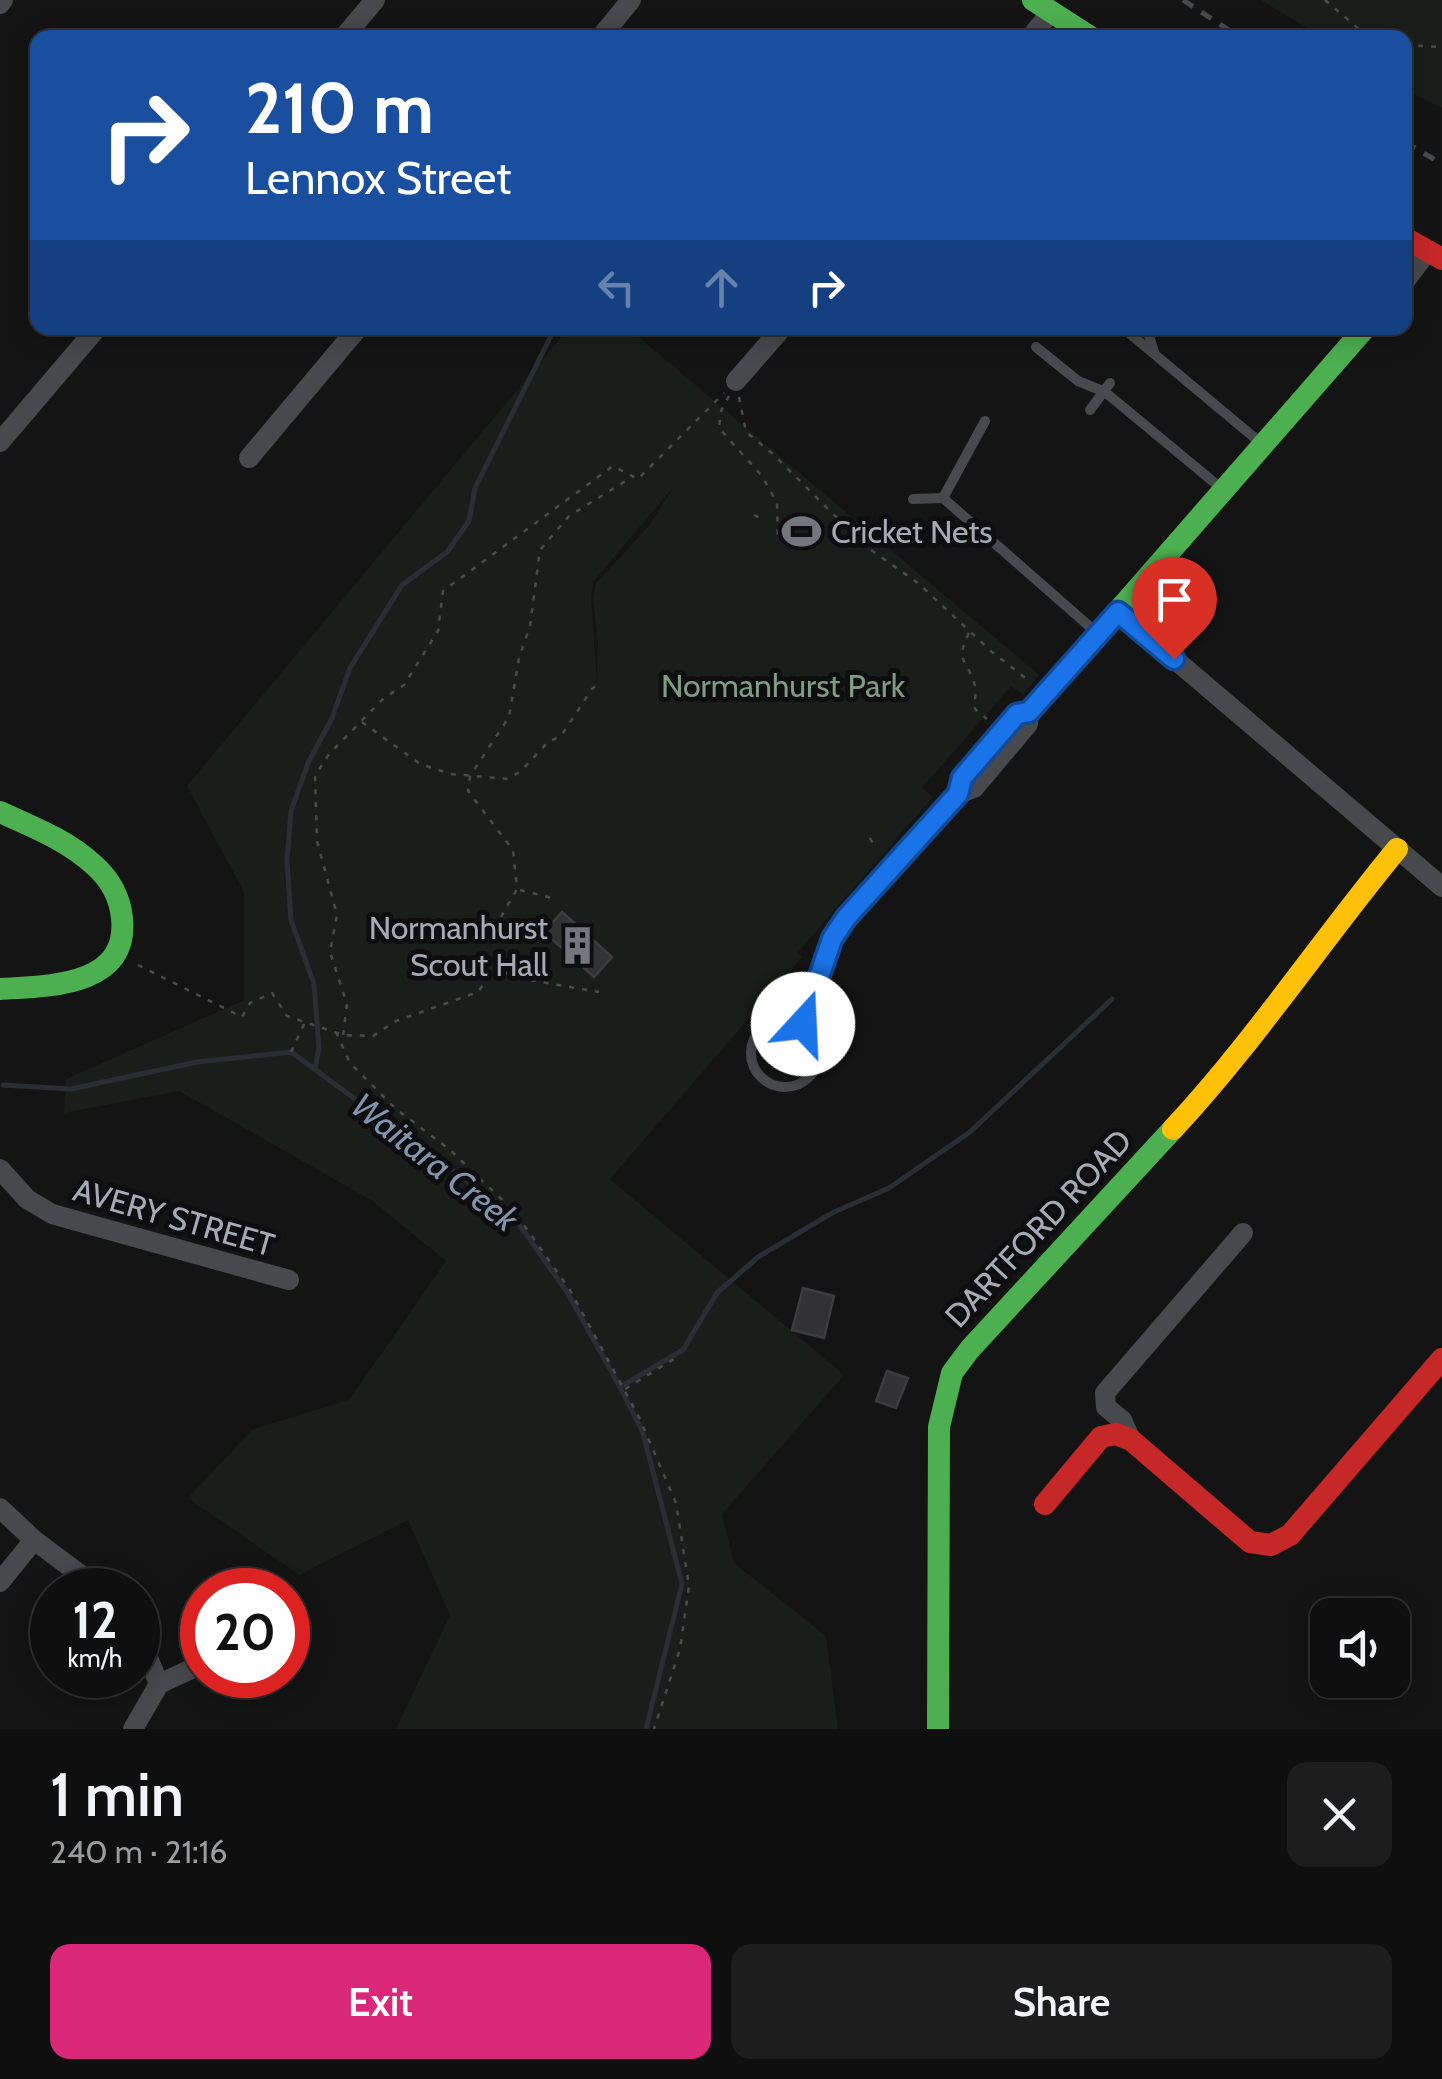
<!DOCTYPE html>
<html lang="en">
<head>
<meta charset="utf-8">
<style>
  :root { --surface:#0f0f0f; --page:#1d1d1d; --text:#f1f3f6; --muted:#9b9c9e; --line:#2f2f2f; --accent:#db2777 }
  body { margin:0; font-family:Cabin,sans-serif; background:var(--page); color:var(--text); height:100vh; display:flex; flex-direction:column; font-size:38px; white-space:nowrap }
  * { box-sizing:border-box; margin:0 }
  p { font-size:32px; color:var(--muted) }
  .icon { flex:none; width:55px; height:55px; fill:none; stroke:currentColor; stroke-width:2; stroke-linecap:round; stroke-linejoin:round }
  .map { position:relative; height:1729px; overflow:hidden }
  .panel { display:flex; flex-direction:column; background:var(--surface); flex:1 }
  .panel>* { flex:none }
  .top-card { position:absolute; left:30px; top:30px; width:1382px; height:305px; border-radius:20px; box-shadow:0 5px 25px #0003,0 0 0 2px var(--line); background:#1a4fa0; color:#fff; overflow:hidden }
  .buttons { position:absolute; left:1310px; top:1598px; display:grid; gap:20px }
  .buttons a { display:grid; place-items:center; width:100px; height:100px; border-radius:20px; background:var(--surface); box-shadow:0 5px 25px #0003,0 0 0 2px var(--line); font-size:50px }
  .speed { position:absolute; left:30px; top:1568px; display:flex; gap:20px; font-size:50px; font-weight:700; text-align:center }
  .speed>* { display:grid; place-content:center; width:130px; height:130px; border-radius:50%; background:var(--surface); box-shadow:0 5px 25px #0003,0 0 0 2px var(--line); line-height:1 }
  .speed small { font-size:25px; font-weight:400 }
  .speed .limit { border:15px solid #d22; background:#fff; color:#111 }
  .pin { position:absolute; display:grid; place-items:center; width:85px; height:85px; color:#fff; margin:-102px -42px; border-radius:50% 50% 50% 0; rotate:-45deg; box-shadow:0 0 10px #0007 }
  .pin .icon { rotate:45deg }
  .me { position:absolute; width:110px; margin:-55px; rotate:20deg; stroke-linejoin:round; filter:drop-shadow(0 0 8px #0008) }
  .turn { display:flex; align-items:center; gap:35px; height:210px; padding:0 50px; font-size:45px }
  .turn .icon { width:130px; height:130px; stroke-width:2.5 }
  .turn b { display:block; font-size:70px; line-height:85px }
  .lanes { display:flex; align-items:center; height:95px; padding:0 50px; background:#0003; justify-content:center; gap:50px; direction:ltr }
  .lanes .off { opacity:.35 }
  .round { display:grid; place-items:center; flex:none; width:105px; height:105px; border-radius:20px; background:var(--page) }
  .overview { display:flex; align-items:center; justify-content:space-between; height:170px; padding:0 50px }
  h1 { font-size:60px; font-weight:600; line-height:75px }
  .primary-button { display:flex; gap:20px; margin-top:auto; padding:20px 50px }
  .primary-button a { flex:1; height:115px; border-radius:20px; background:var(--accent); color:#fff; font-size:40px; font-weight:600; line-height:115px; text-align:center }
  .primary-button a+a { background:var(--page); color:var(--text) }
  .map>svg:first-child { display:block }
</style>
</head>
<body>
<div class="map">
<svg width="1442" height="1729" viewBox="0 0 1442 1729">
  <rect width="100%" height="100%" fill="#141414"/>
  <g fill="#191e1a" fill-rule="evenodd">
    <path d="M1261,0H1442V108L1405,90V38L1322,37Z"/>
    <path d="M569,328H628L1039,675L1023,695L1011,686L922,788L933,797L797,953L802,957L610,1179L844,1375L722,1514L734,1563L826,1636L838,1729H396L450,1615L408,1520L299,1575L188,1498L253,1429L349,1400L446,1261L371,1200L179,1091L64,1113L66,1079L244,1000V892L187,786ZM675,485L648,527L596,583L593,598L598,643L597,683L591,596L593,582Z"/>
  </g>
  <g fill="none" stroke-linecap="round" stroke-linejoin="round">
    <g stroke="#292e34" stroke-width="5">
      <path d="M315,1068L319,1048L314,984L291,920L287,861L291,811L308,763L332,718L350,668L402,585L447,552L469,521L475,488L555,328"/>
      <path d="M3,1085L71,1089L197,1062L291,1052L511,1213L567,1292L620,1387L643,1433L682,1584L646,1729"/>
      <path d="M620,1387L683,1350L717,1293L758,1257L832,1213L889,1188L970,1132L1112,999"/>
    </g>
  </g>
  <g fill="#323234" stroke="#3d3d40" stroke-width="2.5">
    <path d="M562,912L612,957L594,977L544,932Z"/>
    <path d="M803,1288L834,1296L824,1338L792,1330Z"/>
    <path d="M887,1371L908,1378L896,1408L876,1401Z"/>
  </g>
  <g fill="none" stroke-linecap="round" stroke-linejoin="round">
    <g stroke="#4a4b4e" stroke-width="2.5" stroke-dasharray="5 8" stroke-linecap="butt">
      <path d="M1325,0L1367,36L1374,38"/>
      <path d="M1405,45L1442,47"/>
      <path d="M729,396L721,411L719,428L762,476L777,503L778,542"/>
      <path d="M739,397L746,432L773,454L864,545L918,583L992,652L1028,680"/>
      <path d="M754,515L764,520"/>
      <path d="M969,633C955,661 966,659 974,682C976,690 975,702 975,709L987,719"/>
      <path d="M362,722L420,764L451,774L508,779L521,771L548,742L561,736L592,689L599,683"/>
      <path d="M870,838L875,848"/>
      <path d="M520,890L552,898"/>
      <path d="M138,965L242,1017L250,1003L272,993L287,1016L343,1035L373,1036L396,1021L478,992L495,968L518,978L599,992"/>
      <path d="M495,968L498,922L517,889L513,850L468,791L470,776L509,717L519,658L530,626L540,550L569,516L632,477"/>
      <path d="M336,1032L350,1063L396,1109L449,1149L514,1211L570,1290L639,1417L676,1503L689,1586L680,1649L654,1729"/>
      <path d="M343,1035L347,1004L330,952L337,915L317,841L315,776L329,754L384,698L404,685L438,631L443,591L613,466L638,479L724,393"/>
      <path d="M291,1052L305,1022"/>
      <path d="M625,1389L679,1356"/>
    </g>
    <g stroke="#48494d" stroke-width="10">
      <path d="M1142,328L1148,332L1154,352"/>
      <path d="M1129,333L1262,444"/>
      <path d="M1036,347L1078,381L1105,392L1222,489"/>
      <path d="M1090,410L1110,383"/>
      <path d="M985,421L943,498L1097,633"/>
      <path d="M913,499L943,498"/>
      <circle cx="785" cy="1053" r="34"/>
    </g>
    <g stroke="#48494d" stroke-width="20">
      <path d="M0,4L3,0"/>
      <path d="M343,38L375,0"/>
      <path d="M600,38L631,0"/>
      <path d="M1030,38L1051,12"/>
      <path d="M1405,281L1427,252"/>
      <path d="M736,381L782,328"/>
      <path d="M0,442L97,328"/>
      <path d="M249,458L358,328"/>
      <path d="M1118,611L1442,887"/>
      <path d="M958,794L974,788L1028,724L1029,712"/>
      <path d="M0,1169L27,1199L52,1214L289,1280"/>
      <path d="M1131,1440L1122,1420L1106,1407L1105,1393L1243,1233"/>
      <path d="M0,1508L34,1540L101,1590"/>
      <path d="M0,1582L34,1540"/>
      <path d="M159,1684L202,1664"/>
      <path d="M133,1729L159,1684L138,1634"/>
    </g>
    <g stroke="#4caf50" stroke-width="22">
      <path d="M1033,0L1092,38"/>
      <path d="M0,812C33,827 67,840 94,865C110,879 120,898 122,918C129,987 48,986 0,989"/>
      <path d="M809,1007L833,939L846,919L958,794L962,778L1017,715L1029,712L1036,705L1365,328"/>
      <path d="M938,1729L939,1427L952,1373L970,1349L1173,1129"/>
    </g>
    <path stroke="#ffc107" stroke-width="22" d="M1173,1129C1254,1042 1321,941 1397,849"/>
    <g stroke="#c62828" stroke-width="22">
      <path d="M1405,238L1442,259"/>
      <path d="M1045,1504L1101,1437L1116,1434L1131,1440L1250,1542L1271,1545L1290,1535L1442,1359"/>
    </g>
    <g stroke="#48494b" stroke-width="5" stroke-dasharray="12 10" stroke-linecap="butt">
      <path d="M1183,0L1241,38"/>
      <path d="M1405,142L1442,164"/>
    </g>
  </g>
  <g fill="none" stroke-linecap="round" stroke-linejoin="round">
    <defs>
      <path id="route" d="M803,1024L832,939L846,918L958,794L962,778L1017,714L1029,712L1118,612L1174,659"/>
    </defs>
    <use href="#route" stroke="#114b97" stroke-width="25"/>
    <use href="#route" stroke="#1a73e8" stroke-width="18"/>
  </g>
  <defs>
    <symbol id="stadium-bare" viewBox="-9 -9 18 18"><path d="M0-5a6.5 5 0 1 0 0 10a6.5 5 0 1 0 0-10ZM-3.5-1.8h7v3.6h-7Z" fill="#73767c" stroke="#0e0e10" stroke-width="2.5" paint-order="stroke"/></symbol>
    <symbol id="building-bare" viewBox="-9 -9 18 18"><path d="M-4-6H4V6H1V3H-1V6H-4ZM-2.5-4.3h1.7v1.8h-1.7ZM.8-4.3h1.7v1.8H.8ZM-2.5-1h1.7V.8h-1.7ZM.8-1h1.7V.8H.8Z" fill="#73767c" stroke="#0e0e10" stroke-width="2.5" paint-order="stroke"/></symbol>
  </defs>
  <g fill-rule="evenodd">
    <use href="#stadium-bare" x="774" y="504" width="55" height="55"/>
    <use href="#building-bare" x="550" y="918" width="55" height="55"/>
  </g>
  <g text-anchor="middle" dominant-baseline="central" stroke-width="10" stroke-linejoin="round" paint-order="stroke">
    <g font-size="32" fill="#a6aab4" stroke="#0e0e10" text-anchor="start">
      <text x="831" y="531">Cricket Nets</text>
      <text x="548" y="927" text-anchor="end">Normanhurst<tspan x="548" dy="37">Scout Hall</tspan></text>
    </g>
    <g font-size="32" fill="#7f9d82" stroke="#0e0e10">
      <text x="783" y="685">Normanhurst Park</text>
    </g>
    <g font-size="32" fill="#a6aab4" stroke="#0e0e10">
      <text transform="translate(174 1217) rotate(16)">AVERY STREET</text>
      <text transform="translate(1038 1228) rotate(-47)">DARTFORD ROAD</text>
    </g>
    <g font-size="35" font-style="italic" fill="#8095ac" stroke="#0e0e10">
      <text transform="translate(435 1162) rotate(38)">Waitara Creek</text>
    </g>
  </g>
</svg>
<div class="buttons">
<a><svg class="icon" aria-label="sound" viewBox="0 0 24 24"><path d="M4 9h4l5-4v14l-5-4H4zM17 9q2 3 0 6"/></svg></a>
</div>
<div class="speed"><div>12<small>km/h</small></div><div class="limit">20</div></div>
<div class="pin" style="left:1174px;top:659px;background:#d93025"><svg class="icon" aria-label="arrive" viewBox="0 0 24 24"><path d="M6 21V4h12l-3 4 3 4H6"/></svg></div>
<svg class="me" style="left:803px;top:1024px" viewBox="-20 -20 40 40"><circle r="19" fill="#fff"/><path d="M0-13L10 11 0 6-10 11z" fill="#1a73e8"/></svg>
<div class="top-card">
<div class="turn"><svg class="icon" aria-label="right" viewBox="0 0 24 24"><path d="M7 20v-9h11M14 6l5 5-5 5"/></svg><div><b>210 m</b>Lennox Street</div></div>
<div class="lanes"><svg class="icon off" aria-label="left" viewBox="0 0 24 24"><path d="M17 20v-9H6M10 6l-5 5 5 5"/></svg><svg class="icon off" aria-label="ahead" viewBox="0 0 24 24"><path d="M12 20V5M6 11l6-6 6 6"/></svg><svg class="icon" aria-label="right" viewBox="0 0 24 24"><path d="M7 20v-9h11M14 6l5 5-5 5"/></svg></div>
</div>
</div>
<section class="panel">
<div class="overview"><div><h1>1 min</h1><p>240 m · 21:16</p></div><a class="round"><svg class="icon" aria-label="close" viewBox="0 0 24 24"><path d="M6 6l12 12M18 6L6 18"/></svg></a></div>
<div class="primary-button"><a>Exit</a><a>Share</a></div>
</section>
</body>
</html>
